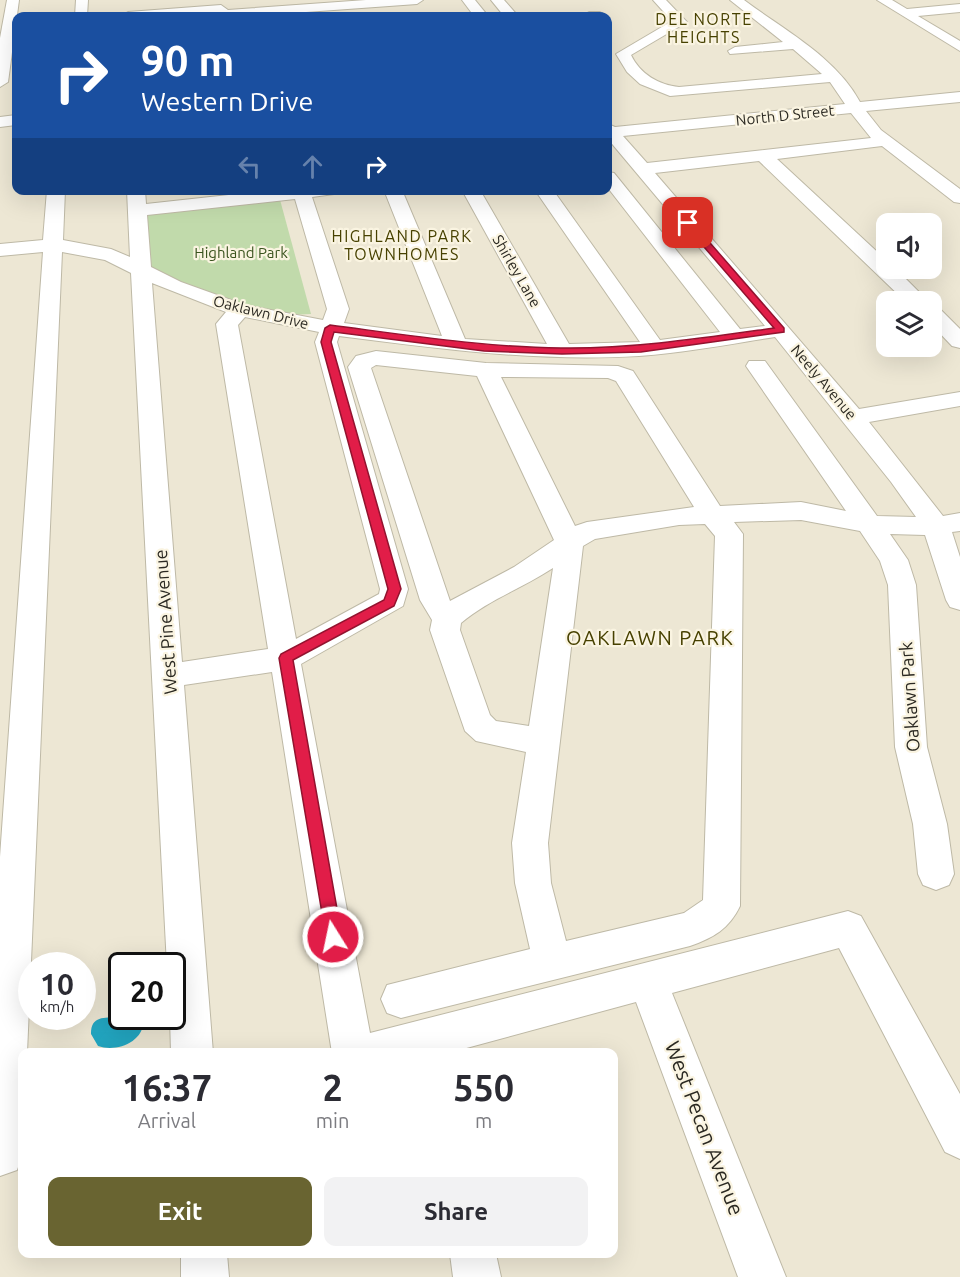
<!DOCTYPE html>
<html lang="en">
<head>
<meta charset="utf-8">
<style>
  :root { --surface:#fff; --page:#f2f2f3; --text:#2b2b33; --muted:#7c7c81; --accent:#696431 }
  body { margin:0; font-family:Ubuntu,sans-serif; background:var(--page); color:var(--text); height:100vh; display:flex; flex-direction:column; font-size:22px; white-space:nowrap }
  * { box-sizing:border-box; margin:0 }
  p { font-size:20px; color:var(--muted) }
  .icon { flex:none; width:33px; height:33px; fill:none; stroke:currentColor; stroke-width:2; stroke-linecap:round; stroke-linejoin:round }
  .map { position:relative; flex:1; overflow:hidden }
  .side { position:absolute; left:18px; top:1048px; width:600px; height:210px; display:flex; flex-direction:column; background:var(--surface); border-radius:12px; box-shadow:0 6px 24px #0002 }
  .side>* { flex:none }
  .banner { position:absolute; left:12px; top:12px; width:600px; height:183px; border-radius:12px; box-shadow:0 6px 24px #0002; background:#1a4fa0; color:#fff; overflow:hidden }
  .controls { position:absolute; left:876px; top:213px; display:grid; gap:12px }
  .controls a { display:grid; place-items:center; width:66px; height:66px; border-radius:12px; background:var(--surface); box-shadow:0 6px 24px #0002; font-size:30px }
  .speed { position:absolute; left:18px; top:952px; display:flex; gap:12px; font-size:30px; font-weight:700; text-align:center }
  .speed>* { display:grid; place-content:center; width:78px; height:78px; border-radius:50%; background:var(--surface); box-shadow:0 6px 24px #0002; line-height:1 }
  .speed small { font-size:15px; font-weight:400 }
  .speed .limit { border:3px solid #111; border-radius:9px; background:#fff; color:#111 }
  .pin { position:absolute; display:grid; place-items:center; width:51px; height:51px; color:#fff; margin:-26px; border-radius:12px; box-shadow:0 3px 9px #0006 }
  .me { position:absolute; width:66px; margin:-33px; rotate:350deg; stroke-linejoin:round; filter:drop-shadow(0 0 4px #0008) }
  .turn { display:flex; align-items:center; gap:21px; height:126px; padding:0 30px; font-size:27px }
  .turn .icon { width:78px; height:78px; stroke-width:2.5 }
  .turn b { display:block; font-size:42px; line-height:51px }
  .lanes { display:flex; align-items:center; height:57px; padding:0 30px; background:#0003; justify-content:center; gap:30px; direction:ltr }
  .lanes .off { opacity:.35 }
  .eta { display:flex; justify-content:space-evenly; align-items:center; height:102px; text-align:center }
  .eta b { font-size:36px; font-weight:700; line-height:42px }
  .primary-button { display:flex; gap:12px; margin-top:auto; padding:12px 30px }
  .primary-button a { flex:1; height:69px; border-radius:12px; background:var(--accent); color:#fff; font-size:24px; font-weight:700; line-height:69px; text-align:center }
  .primary-button a+a { background:var(--page); color:var(--text) }
  .map>svg:first-child { display:block }
</style>
</head>
<body>
<div class="map">
<svg width="960" height="1277" viewBox="0 0 960 1277">
  <rect width="100%" height="100%" fill="#ede7d4"/>
  <path fill="#c1daab" d="M279,196L311,314L267,316L141,270L138,211Z"/>
  <path fill="#23a7c2" d="M121,1015L122,1017H143C147,1041 117,1053 98,1046L91,1034C91,1013 107,1020 121,1015Z"/>
  <g fill="none" stroke-linecap="round" stroke-linejoin="round">
    <defs>
      <g id="minor">
        <path d="M7,0H19L8,82L0,87V38Z"/>
        <path d="M76,0H88L87,16H75Z"/>
        <path d="M366,0H423L417,4L252,16H121L128,12L221,5L228,10Z"/>
        <path d="M462,0H475L488,16H474Z"/>
        <path d="M491,0H504L518,16H504Z"/>
        <path d="M653,0H666L687,22L631,55C640,74 659,85 679,87L822,74L793,49L730,54L728,51L735,47L783,42L730,0H744C784,30 836,57 860,102L960,92V102L866,111L881,130L960,189V203L954,202L882,146L777,159L886,260V268H895L929,302H906L759,161L655,173L859,409L960,392V406L869,422L943,516L960,513V531L952,532L960,557V610L950,607L946,600L925,535L890,534L908,560L916,585L927,747L947,824L954,874L949,885L936,890L923,885L918,874L913,824L895,747L888,585L880,561L860,531L801,520L734,522L743,534L740,906C729,929 713,938 690,946L401,1018L387,1013L381,999L387,985L530,949L515,883L512,843L526,752L476,741L465,731L430,630L432,620L420,600L348,367L356,356L376,351L486,363L618,366L633,371L720,506L801,502L846,511L746,366L749,361H765L877,516L916,517L891,482L775,337C730,344 684,353 639,356C535,362 442,349 339,336L337,342L408,589L403,606L301,664L370,1033L848,911L861,916L960,1094V1159L945,1152L839,948L672,993L786,1277H738L636,1002L448,1053H332L272,672L184,685L213,1053H171L170,1017H172V966H167L131,273L105,260L62,252L27,1053H22V1155L17,1170L0,1176V857L43,252L0,256V244L43,240L47,190H65L63,240L111,249L130,257L127,190H145L146,204L274,190H337L334,194L312,197L349,309L344,323L442,336L384,190H402L465,339L547,344L462,190H480L569,344L640,342L535,190H553L660,340L720,332L608,188V172L614,173L740,329L765,326L608,139V124L615,127L845,104L830,82L670,96L640,84L627,72L616,54L672,21ZM851,113L871,138L647,163L623,136ZM295,199L327,309L323,320L245,305L181,282L151,267L147,215ZM152,283L226,312L216,324L268,649L182,662ZM245,317L319,332L315,342L380,589L379,594L296,639L238,325ZM376,365L477,376L554,540L514,567L450,601L371,368ZM501,377L608,378L616,381L694,507L587,522L575,526ZM705,524L715,536L703,900L684,913L566,941L551,883L548,843L583,546L595,539L679,525ZM553,568L529,726L496,721L490,715L460,630L461,623C488,600 523,588 553,568Z"/>
        <path d="M877,0H892L907,9L960,4V12L918,16L960,41V51Z"/>
        <path d="M589,12H600L607,16H582Z"/>
        <path d="M16,115V125L0,127V117Z"/>
        <path d="M932,308L940,309L960,329V348L952,346L932,325Z"/>
        <path d="M181,1254H227L229,1277H181Z"/>
        <path d="M450,1254H496L501,1277H453Z"/>
      </g>
    </defs>
    <use href="#minor" stroke="#beb9a6" stroke-width="2"/>
    <use href="#minor" fill="#fff" fill-rule="evenodd"/>
  </g>
  <path fill="#e11d48" stroke="#92132f" stroke-width="1.5" d="M685,221H691L784,328V332L641,352L562,354L484,351L334,332L331,342L401,589L394,606L293,660L342,937L339,943L333,945L327,943L279,658L281,654L384,600L388,589L321,342L325,328L330,325C407,335 483,347 561,348C632,349 703,338 774,328L685,225Z"/>
  <g text-anchor="middle" dominant-baseline="central" stroke-width="4.5" stroke-linejoin="round" paint-order="stroke">
    <g font-size="15" fill="#2b2922" stroke="#faf4e1">
      <text transform="translate(785 115) rotate(-6)">North D Street</text>
      <text transform="translate(517 271) rotate(60)">Shirley Lane</text>
      <text transform="translate(261 312) rotate(14)">Oaklawn Drive</text>
      <text transform="translate(824 382) rotate(50)">Neely Avenue</text>
    </g>
    <g font-size="15" fill="#39531e" stroke="#faf4e1">
      <text x="241" y="252">Highland Park</text>
    </g>
    <g font-size="16" letter-spacing="1.5" fill="#474100" stroke="#faf4e1">
      <text x="704" y="19">DEL NORTE<tspan x="704" dy="18">HEIGHTS</tspan></text>
      <text x="402" y="236">HIGHLAND PARK<tspan x="402" dy="18">TOWNHOMES</tspan></text>
    </g>
    <g font-size="18" fill="#2b2922" stroke="#faf4e1">
      <text transform="translate(165 622) rotate(-94)">West Pine Avenue</text>
      <text transform="translate(909 697) rotate(-94)">Oaklawn Park</text>
    </g>
    <g font-size="20" letter-spacing="1.5" fill="#474100" stroke="#faf4e1">
      <text x="650" y="637">OAKLAWN PARK</text>
    </g>
    <g font-size="21" fill="#2b2922" stroke="#faf4e1">
      <text transform="translate(705 1128) rotate(69)">West Pecan Avenue</text>
    </g>
  </g>
</svg>
<div class="controls">
<a><svg class="icon" aria-label="sound" viewBox="0 0 24 24"><path d="M4 9h4l5-4v14l-5-4H4zM17 9q2 3 0 6"/></svg></a>
<a><svg class="icon" aria-label="layers" viewBox="0 0 24 24"><path d="M12 4l9 5-9 5-9-5zM3 14l9 5 9-5"/></svg></a>
</div>
<div class="speed"><div>10<small>km/h</small></div><div class="limit">20</div></div>
<div class="pin" style="left:688px;top:223px;background:#d93025"><svg class="icon" aria-label="arrive" viewBox="0 0 24 24"><path d="M6 21V4h12l-3 4 3 4H6"/></svg></div>
<svg class="me" style="left:333px;top:937px" viewBox="-20 -20 40 40"><circle r="17" fill="#e11d48" stroke="#fff" stroke-width="3"/><path d="M0-11L8 9 0 5-8 9z" fill="#fff"/></svg>
<div class="banner">
<div class="turn"><svg class="icon" aria-label="right" viewBox="0 0 24 24"><path d="M7 20v-9h11M14 6l5 5-5 5"/></svg><div><b>90 m</b>Western Drive</div></div>
<div class="lanes"><svg class="icon off" aria-label="left" viewBox="0 0 24 24"><path d="M17 20v-9H6M10 6l-5 5 5 5"/></svg><svg class="icon off" aria-label="ahead" viewBox="0 0 24 24"><path d="M12 20V5M6 11l6-6 6 6"/></svg><svg class="icon" aria-label="right" viewBox="0 0 24 24"><path d="M7 20v-9h11M14 6l5 5-5 5"/></svg></div>
</div>
<section class="side">
<div class="eta">
<div><b>16:37</b><p>Arrival</p></div>
<div><b>2</b><p>min</p></div>
<div><b>550</b><p>m</p></div>
</div>
<div class="primary-button"><a>Exit</a><a>Share</a></div>
</section>
</div>
</body>
</html>
